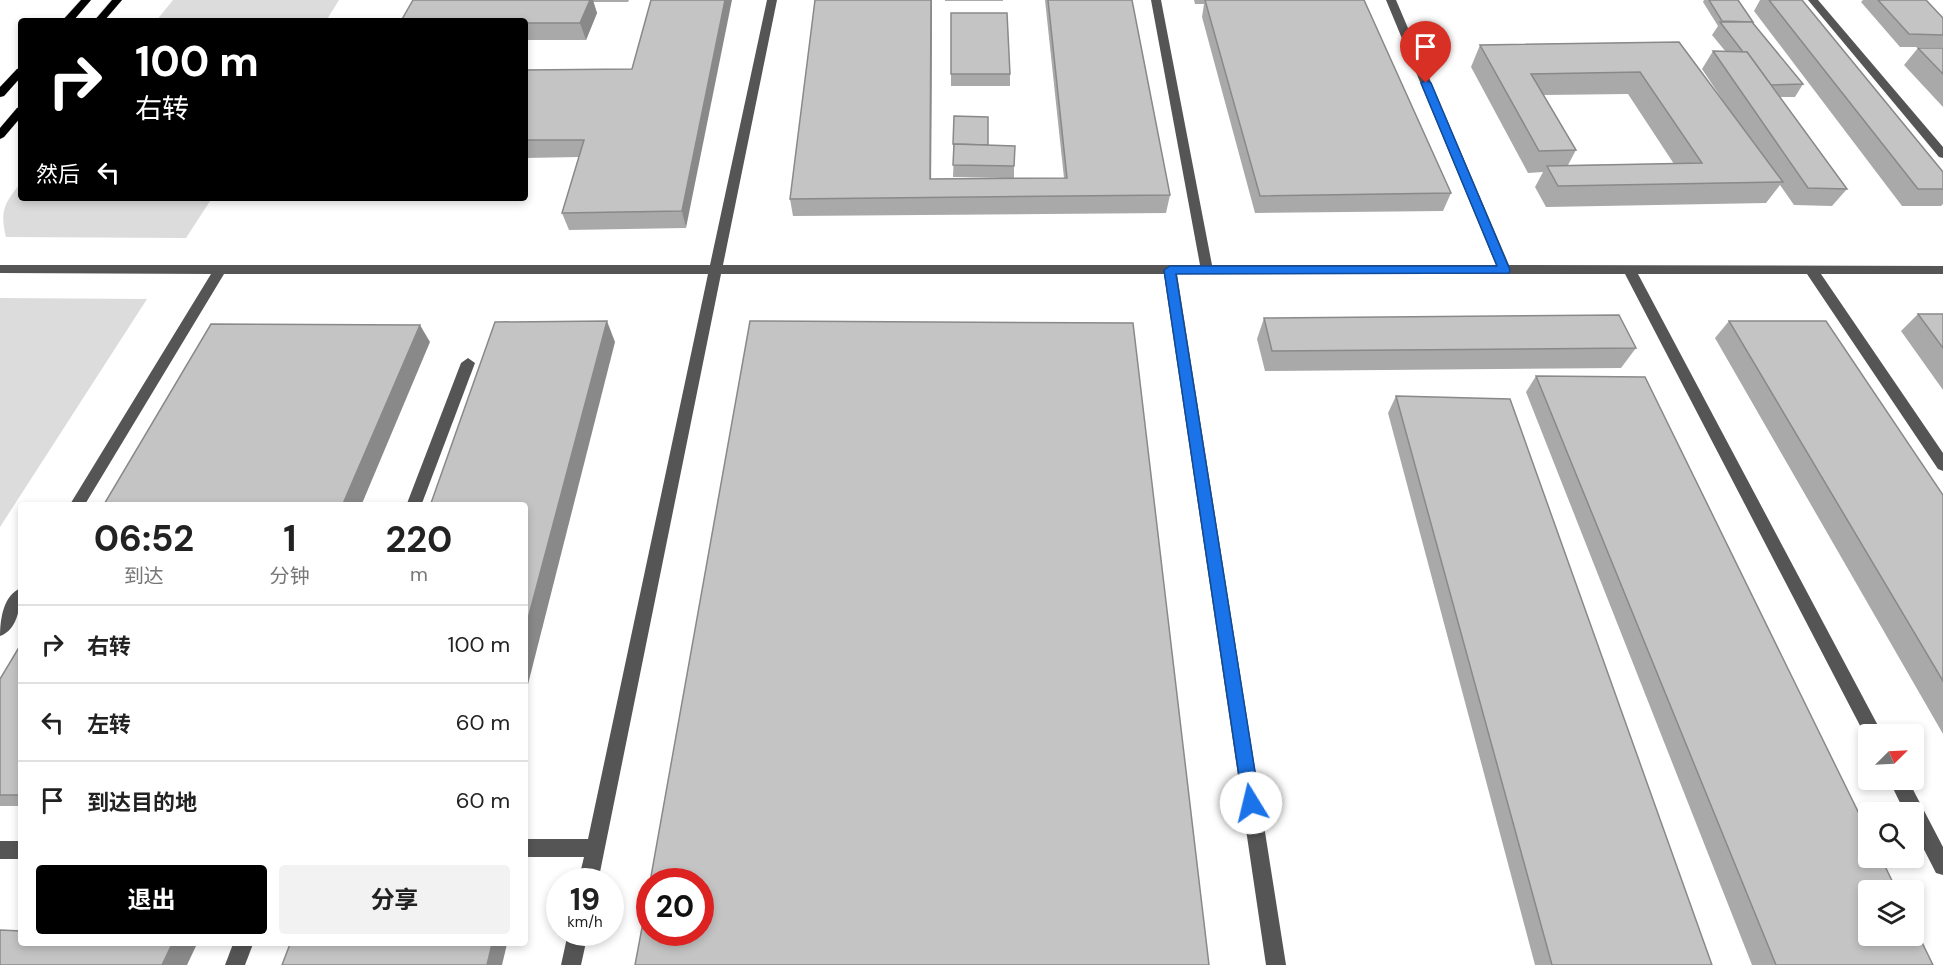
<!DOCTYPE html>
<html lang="zh">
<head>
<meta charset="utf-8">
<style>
  :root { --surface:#fff; --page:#f2f2f2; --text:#222; --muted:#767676; --line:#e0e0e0; --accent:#000 }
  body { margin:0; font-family:"DM Sans","Noto Sans SC",sans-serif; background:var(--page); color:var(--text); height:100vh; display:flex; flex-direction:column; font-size:22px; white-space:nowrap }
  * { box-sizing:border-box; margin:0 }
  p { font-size:20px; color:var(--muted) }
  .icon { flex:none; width:33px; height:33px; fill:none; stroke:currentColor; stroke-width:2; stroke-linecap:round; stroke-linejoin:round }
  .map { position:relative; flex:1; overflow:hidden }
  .drawer { position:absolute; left:18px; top:502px; width:510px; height:444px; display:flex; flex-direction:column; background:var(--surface); border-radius:6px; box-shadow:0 3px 9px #0003 }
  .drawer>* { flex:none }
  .top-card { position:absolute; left:18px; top:18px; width:510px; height:183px; border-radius:6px; box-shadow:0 3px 9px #0003; background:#000; color:#fff; overflow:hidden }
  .needle { width:39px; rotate:66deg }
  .buttons { position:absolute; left:1858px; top:724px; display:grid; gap:12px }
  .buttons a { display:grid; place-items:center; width:66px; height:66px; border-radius:6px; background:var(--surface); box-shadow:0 3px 9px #0003; font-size:30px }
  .speed { position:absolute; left:546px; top:868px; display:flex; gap:12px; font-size:30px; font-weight:700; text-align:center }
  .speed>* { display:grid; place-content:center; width:78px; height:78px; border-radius:50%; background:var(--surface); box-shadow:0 3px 9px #0003; line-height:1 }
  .speed small { font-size:15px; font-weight:400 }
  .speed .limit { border:9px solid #d22; background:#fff; color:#111 }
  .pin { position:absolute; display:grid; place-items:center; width:51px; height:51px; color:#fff; margin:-62px -26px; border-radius:50% 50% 50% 0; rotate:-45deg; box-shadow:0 0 6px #0007 }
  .pin .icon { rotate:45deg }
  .me { position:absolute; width:66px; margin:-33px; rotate:351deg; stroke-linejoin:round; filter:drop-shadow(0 0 4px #0008) }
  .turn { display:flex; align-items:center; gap:21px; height:126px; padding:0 18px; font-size:27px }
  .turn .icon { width:78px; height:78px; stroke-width:2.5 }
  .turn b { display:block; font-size:42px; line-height:51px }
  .then { display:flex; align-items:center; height:57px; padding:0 18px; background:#0003; gap:12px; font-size:22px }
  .eta { display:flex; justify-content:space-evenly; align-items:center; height:102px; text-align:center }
  .eta b { font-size:36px; font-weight:700; line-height:42px }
  .button { display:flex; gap:12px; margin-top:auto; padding:12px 18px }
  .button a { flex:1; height:69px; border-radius:6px; background:var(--accent); color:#fff; font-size:24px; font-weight:700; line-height:69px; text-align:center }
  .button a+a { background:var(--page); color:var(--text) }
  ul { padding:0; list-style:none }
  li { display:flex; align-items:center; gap:18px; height:78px; padding:0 18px; border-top:2px solid var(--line) }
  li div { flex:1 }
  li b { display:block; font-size:22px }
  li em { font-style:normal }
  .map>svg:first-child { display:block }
</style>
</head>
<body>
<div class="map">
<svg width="1943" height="965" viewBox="0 0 1943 965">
  <rect width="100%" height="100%" fill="#fff"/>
  <g fill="#dcdcdc">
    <path d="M173,0H339L326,21H156Z"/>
    <path d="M21,183V198H212L186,238L6,237C0,211 4,203 21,183Z"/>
    <path d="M0,298L147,299L0,527Z"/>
  </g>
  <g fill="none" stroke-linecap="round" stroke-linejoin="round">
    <defs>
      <g id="major">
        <path d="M81,0H91L73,21H62Z"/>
        <path d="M112,0H122L104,21H94Z"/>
        <path d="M21,68V77L4,96L0,97V87L17,69Z"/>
        <path d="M21,107V117L4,137L0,139V128L17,108Z"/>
      </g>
    </defs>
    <use href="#major" stroke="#dbdbdb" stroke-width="1"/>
    <g fill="#555" fill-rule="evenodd">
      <path d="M767,0H777L723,265H1200L1151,0H1161L1212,265H1496L1386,0H1396L1509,265L1943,266V274H1821L1943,453V471L1938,469L1807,274H1638L1883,735H1869L1868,741L1625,274H1177L1286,965H1266L1164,274H721L598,882H578L584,857H525V839H588L708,274H224L84,506H69L211,274L0,273V265H710Z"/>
      <path d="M1808,0H1818L1943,147V158L1939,157Z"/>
      <path d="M468,358L475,363L421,506H406L461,363Z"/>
      <path d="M21,588C21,604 18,630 0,636C0,620 3,595 21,588Z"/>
      <path d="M1889,780H1908L1943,847V875L1936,873L1914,830V813H1905Z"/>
      <rect x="0" y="841" width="21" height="18"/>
      <path d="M568,933H588L581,965H561Z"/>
      <path d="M233,944H253L245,965H225Z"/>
    </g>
    <use href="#major" fill="#000" fill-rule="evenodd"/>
  </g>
  <g fill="#a9a9a9" fill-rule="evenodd">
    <path d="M413,0H629L628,2H593L597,13L586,40H525V21Z"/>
    <path d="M651,0L686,228L569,230L562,213L579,157L525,158V70L632,69Z"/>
    <path d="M932,0L931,179L1004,178L953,177L954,151L953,150V144L988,145L1014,166V178H1064L1045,0H1132L1170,195L1166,213L793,216L790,199Z"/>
    <rect x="945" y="0" width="58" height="1"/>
    <path d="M1194,0H1364L1451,193L1443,211L1255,213L1202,17L1204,4H1195Z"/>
    <path d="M1704,0H1738L1752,22L1803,84L1795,97H1780L1847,189L1832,206L1794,205L1780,185L1766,203L1546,207L1535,187L1543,172L1528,173L1471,67L1480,45L1679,42L1736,120L1702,69L1713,51L1726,52L1712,35L1718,26L1703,2ZM1628,94L1674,164L1568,165L1576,150L1543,95Z"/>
    <path d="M1760,0H1802L1943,172V204L1941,206H1902L1754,11Z"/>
    <path d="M1863,0H1926L1943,18V47H1900L1861,2Z"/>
    <path d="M951,13L1010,74V86H951Z"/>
    <path d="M1918,48H1943V107L1904,65Z"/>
    <path d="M1918,314H1943V390L1901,331Z"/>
    <path d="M1264,318L1636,348L1621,368L1265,371L1257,339Z"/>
    <path d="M1729,321L1943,495V734L1715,338Z"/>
    <path d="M1536,376L1933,965H1752L1526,392Z"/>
    <path d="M1396,396L1712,965H1535L1388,413Z"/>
    <path d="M21,644V806H0V679Z"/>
  </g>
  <g fill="#898989">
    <path d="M590,0H593L597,13L586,40L580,23Z"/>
    <path d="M725,0H732L686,228L682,211Z"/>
    <path d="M931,0H932L931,196L930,179Z"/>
    <path d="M607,321L615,342L525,696V630Z"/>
    <path d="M420,325L430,342L361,506H342Z"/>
    <path d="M172,944H190L196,946L187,965H162Z"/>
    <path d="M492,944H507L502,965H487Z"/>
  </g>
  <g fill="#c4c4c4" stroke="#898989" stroke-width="1.5">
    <path d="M413,0H590L580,23H525V21H401Z"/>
    <path d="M651,0H725L682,211L562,213L584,140H525V70L632,69Z"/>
    <path d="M815,0H931L930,179L1067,178L1048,0H1132L1170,195L790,199Z"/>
    <path d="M1205,0H1364L1451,193L1260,196Z"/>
    <path d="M1709,0H1738L1753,22L1722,21Z"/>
    <path d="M1769,0H1802L1943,172V189H1918Z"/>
    <path d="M1878,0H1926L1943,18V35L1909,34Z"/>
    <path d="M951,13H1007L1010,74H951Z"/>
    <path d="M1720,22H1752L1803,84L1771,85L1747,52H1743Z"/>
    <path d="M1679,42L1783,182L1558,186L1547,166L1702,163L1640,72L1531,74L1576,150L1539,151L1480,45Z"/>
    <path d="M1918,48H1943V74Z"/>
    <path d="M1713,51L1747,52L1847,189L1808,188Z"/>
    <path d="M954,116L988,117V145L953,144Z"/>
    <path d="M954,144L1015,146L1014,166L953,165Z"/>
    <path d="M1918,314H1943V348Z"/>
    <path d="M1619,315L1636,348L1272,351L1264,318Z"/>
    <path d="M607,321L525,630V506H430L495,322Z"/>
    <path d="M750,321L1133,323L1209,965H635L650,885V933H700V882H650Z"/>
    <path d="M1729,321H1826L1943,495V681Z"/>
    <path d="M211,324L420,325L342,506H103Z"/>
    <path d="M1536,376L1645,377L1869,834V858H1881L1897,891H1869V936H1914V926L1933,965H1776Z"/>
    <path d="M1396,396L1510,399L1712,965H1552Z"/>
    <path d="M21,644V795H0V679Z"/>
    <path d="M0,930L21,931V944H172L162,965H0Z"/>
    <path d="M290,944H492L487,965H282Z"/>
  </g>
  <path fill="#1a73e8" stroke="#114b97" stroke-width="1.5" d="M1426,80L1431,83L1510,270L1509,273L1176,274L1260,803L1257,809L1251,811L1245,809L1243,803L1164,270L1170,266H1497L1421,83Z"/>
</svg>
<div class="buttons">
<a><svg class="needle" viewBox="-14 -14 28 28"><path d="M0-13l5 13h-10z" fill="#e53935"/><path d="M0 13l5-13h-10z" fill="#767676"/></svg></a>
<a><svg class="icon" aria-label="search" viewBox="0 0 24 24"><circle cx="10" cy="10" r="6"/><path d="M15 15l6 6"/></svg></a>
<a><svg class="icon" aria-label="layers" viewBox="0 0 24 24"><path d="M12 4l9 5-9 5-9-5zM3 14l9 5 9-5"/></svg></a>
</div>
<div class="speed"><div>19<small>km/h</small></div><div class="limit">20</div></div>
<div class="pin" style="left:1426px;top:83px;background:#d93025"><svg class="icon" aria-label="arrive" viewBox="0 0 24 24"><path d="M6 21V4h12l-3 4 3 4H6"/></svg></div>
<svg class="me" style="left:1251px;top:803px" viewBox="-20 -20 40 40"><circle r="19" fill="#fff"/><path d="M0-13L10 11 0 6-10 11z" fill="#1a73e8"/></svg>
<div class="top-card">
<div class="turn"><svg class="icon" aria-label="right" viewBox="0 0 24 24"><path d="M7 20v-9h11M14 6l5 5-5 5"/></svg><div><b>100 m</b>右转</div></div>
<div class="then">然后<svg class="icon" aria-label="left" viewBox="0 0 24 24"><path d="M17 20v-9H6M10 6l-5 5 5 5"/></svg></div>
</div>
<section class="drawer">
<div class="eta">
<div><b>06:52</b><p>到达</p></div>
<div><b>1</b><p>分钟</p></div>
<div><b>220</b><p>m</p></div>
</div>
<ul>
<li><svg class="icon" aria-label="right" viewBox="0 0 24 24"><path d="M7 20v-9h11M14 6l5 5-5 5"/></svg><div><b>右转</b></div><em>100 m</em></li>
<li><svg class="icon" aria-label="left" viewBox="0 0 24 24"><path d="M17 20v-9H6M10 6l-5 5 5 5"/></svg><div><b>左转</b></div><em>60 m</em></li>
<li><svg class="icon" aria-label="arrive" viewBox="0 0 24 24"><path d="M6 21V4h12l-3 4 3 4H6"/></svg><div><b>到达目的地</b></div><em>60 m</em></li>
</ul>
<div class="button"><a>退出</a><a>分享</a></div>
</section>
</div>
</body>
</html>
